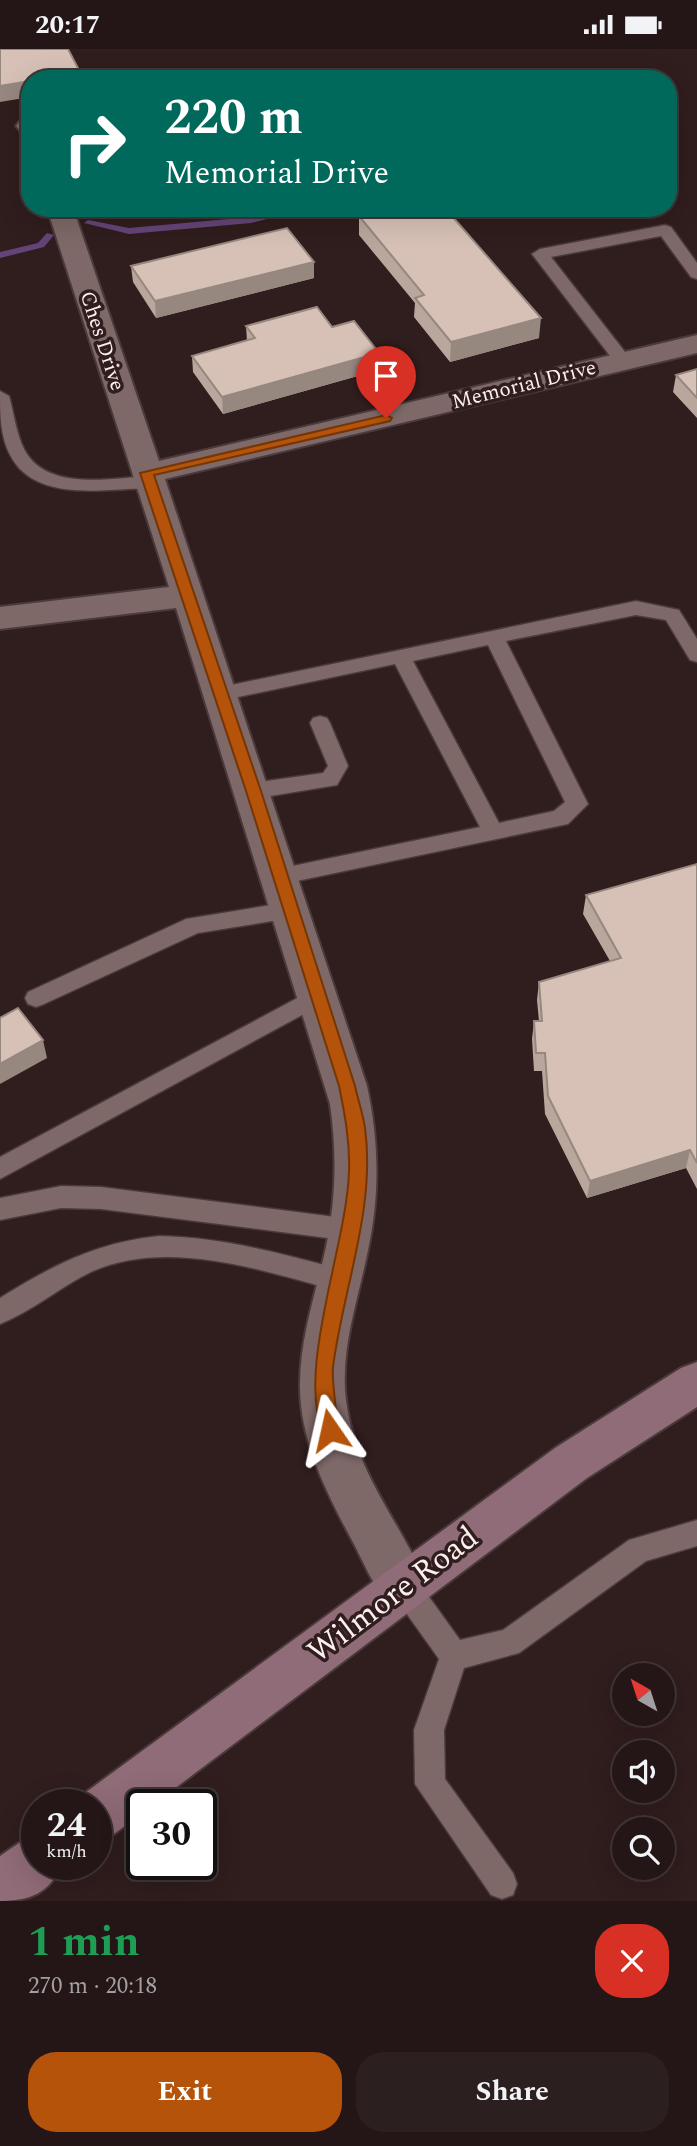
<!DOCTYPE html>
<html lang="en">
<head>
<meta charset="utf-8">
<style>
  :root { --surface:#241616; --page:#2c1f1f; --text:#f1f3f6; --muted:#a39fa1; --line:#413535; --accent:#b45309 }
  body { margin:0; font-family:Spectral,serif; background:var(--page); color:var(--text); height:100vh; display:flex; flex-direction:column; font-size:26px; white-space:nowrap }
  * { box-sizing:border-box; margin:0 }
  p { font-size:23px; color:var(--muted) }
  .icon { flex:none; width:38px; height:38px; fill:none; stroke:currentColor; stroke-width:2; stroke-linecap:round; stroke-linejoin:round }
  .map { position:relative; height:1852px; overflow:hidden }
  .sheet { display:flex; flex-direction:column; background:var(--surface); flex:1 }
  .sheet>* { flex:none }
  .guide { position:absolute; left:21px; top:21px; width:656px; height:147px; border-radius:28px; box-shadow:0 7px 28px #0002,0 0 0 2px var(--line); background:#00695c; color:#fff; overflow:hidden }
  .needle { width:46px; rotate:321deg }
  .controls { position:absolute; left:612px; top:1614px; display:grid; gap:14px }
  .controls a { display:grid; place-items:center; width:63px; height:63px; border-radius:50%; background:var(--surface); box-shadow:0 7px 28px #0002,0 0 0 2px var(--line); font-size:35px }
  .speed { position:absolute; left:21px; top:1740px; display:flex; gap:14px; font-size:35px; font-weight:700; text-align:center }
  .speed>* { display:grid; place-content:center; width:91px; height:91px; border-radius:50%; background:var(--surface); box-shadow:0 7px 28px #0002,0 0 0 2px var(--line); line-height:1 }
  .speed small { font-size:18px; font-weight:400 }
  .speed .limit { border:4px solid #111; border-radius:10px; background:#fff; color:#111 }
  .pin { position:absolute; display:grid; place-items:center; width:60px; height:60px; color:#fff; margin:-72px -30px; border-radius:50% 50% 50% 0; rotate:-45deg; box-shadow:0 0 7px #0007 }
  .pin .icon { rotate:45deg }
  .me { position:absolute; width:77px; margin:-38px; rotate:349deg; stroke-linejoin:round; filter:drop-shadow(0 0 5px #0008) }
  .turn { display:flex; align-items:center; gap:24px; height:147px; padding:0 28px; font-size:32px }
  .turn .icon { width:91px; height:91px; stroke-width:2.5 }
  .turn b { display:block; font-size:49px; line-height:60px }
  .round { display:grid; place-items:center; flex:none; width:74px; height:74px; border-radius:28px; background:var(--page) }
  .overview { display:flex; align-items:center; justify-content:space-between; height:119px; padding:0 28px }
  h1 { font-size:42px; font-weight:700; line-height:52px; color:#1e9e55 }
  .primary-button { display:flex; gap:14px; margin-top:auto; padding:14px 28px }
  .primary-button a { flex:1; height:80px; border-radius:28px; background:var(--accent); color:#fff; font-size:28px; font-weight:700; line-height:80px; text-align:center }
  .primary-button a+a { background:var(--page); color:var(--text) }
  .status { display:flex; justify-content:space-between; align-items:center; height:49px; padding:0 35px; background:var(--surface); direction:ltr }
  .status svg { height:19px; fill:currentColor }
  .map>svg:first-child { display:block }
</style>
</head>
<body>
<div class="status"><b>20:17</b><svg viewBox="0 0 49 12"><path d="M0 12V9h3v3zM5 12V6h3v6zM10 12V3h3v9zM15 12V0h3v12zM26 1h20v11H26zM47 4h2v5h-2z"/></svg></div>
<div class="map">
<svg width="697" height="1852" viewBox="0 0 697 1852">
  <rect width="100%" height="100%" fill="#301d1e"/>
  <g fill="none" stroke-linecap="round" stroke-linejoin="round">
    <g fill="#644478" fill-rule="evenodd">
      <path d="M294,159H311L251,174L129,185L84,174L88,171L129,179L251,168Z"/>
      <path d="M47,184L54,186L44,198L0,209V203L38,194Z"/>
    </g>
    <defs>
      <g id="service">
        <path d="M665,176L671,178L697,214V230L691,228L661,187L551,208L632,312L629,316H617L532,205L540,200Z"/>
        <path d="M0,342L9,347C14,364 16,384 24,400C46,443 111,429 150,427L159,433C153,442 139,439 129,440C94,442 45,447 19,419C0,397 0,370 0,342Z"/>
        <path d="M636,552L679,561L697,590V613L690,611L666,571L636,566L506,592L588,755L568,775L278,836L270,834L267,828L270,822L278,820L480,778L395,615L219,652L212,650L209,645L212,640ZM488,596L565,753L554,762L499,774L413,612Z"/>
        <path d="M320,667L327,669L330,674L348,717L337,736L253,750L246,747L242,742L246,737L253,734L323,724L328,717L310,674L313,669Z"/>
        <path d="M289,853L297,856L300,862L297,868L198,884L44,955L36,958L28,955L25,949L28,943L186,870Z"/>
        <path d="M318,938L326,941L329,947L326,953L0,1130V1108Z"/>
        <path d="M61,1137L101,1138L351,1170L360,1173L364,1181L360,1189L351,1192L101,1160L61,1159L0,1171V1149Z"/>
        <path d="M159,1187C221,1188 279,1204 339,1220L348,1223L352,1231L348,1239L339,1242C263,1222 170,1189 93,1222C61,1237 33,1262 0,1275V1249C51,1217 98,1193 159,1187Z"/>
        <path d="M697,1471V1497L646,1512L519,1604L464,1619L444,1681L445,1730L513,1824L517,1835L513,1846L502,1850L491,1846L415,1735L414,1681L439,1610L394,1547L390,1537L394,1527L404,1523L414,1527L460,1591L503,1581L629,1491Z"/>
      </g>
      <g id="minor">
        <path d="M30,70V86L21,83L16,77L20,72Z"/>
        <path d="M47,159H73L159,412L697,286V304L165,430L367,1037C379,1092 380,1146 368,1201C358,1252 338,1305 347,1358C357,1426 402,1476 428,1537L421,1554L404,1560C399,1559 393,1557 389,1554C378,1547 361,1508 354,1495C328,1447 299,1391 300,1335C300,1288 316,1244 326,1198C336,1151 337,1103 330,1055L176,559L0,580V558L169,538Z"/>
      </g>
      <g id="secondary">
        <path d="M697,1313V1358L587,1429L154,1755H142V1764L114,1785L96,1793V1755H75L78,1749L555,1399L681,1319Z"/>
        <path d="M37,1786V1815H62C50,1844 30,1852 0,1852V1807L19,1794Z"/>
      </g>
    </defs>
    <use href="#service" stroke="#4a3a3b" stroke-width="3"/>
    <use href="#minor" stroke="#4a3a3b" stroke-width="4"/>
    <use href="#secondary" stroke="#4a3a3b" stroke-width="4"/>
    <use href="#service" fill="#7e6868" fill-rule="evenodd"/>
    <use href="#minor" fill="#7e6868" fill-rule="evenodd"/>
    <use href="#secondary" fill="#906b78" fill-rule="evenodd"/>
  </g>
  <g fill="#b9a69d">
    <path d="M359,167L539,289L450,313L414,268L415,254L359,186Z"/>
    <path d="M131,217L314,229L156,269L133,233Z"/>
    <path d="M246,277L332,278L379,304V321L223,365L193,323L192,307L247,292Z"/>
    <path d="M697,320V369L673,343L676,326Z"/>
    <path d="M697,815V1140L686,1119L587,1149L545,1065L542,1022H534L532,990L534,972H539L537,951L539,933L610,912L583,865L586,846Z"/>
  </g>
  <g fill="#96877f">
    <path d="M80,23L81,30H41Z"/>
    <path d="M30,32V48L0,53V37Z"/>
    <path d="M314,213V229L156,269L155,252Z"/>
    <path d="M541,269L539,289L450,313L451,293Z"/>
    <path d="M379,304V321L223,365L222,348Z"/>
    <path d="M43,991L47,1009L0,1035V1015Z"/>
    <path d="M690,1101L686,1119L587,1149L590,1132Z"/>
  </g>
  <g fill="#d7c1b6" stroke="#96877f" stroke-width="2">
    <path d="M0,0H68L80,23L41,30H30V32L0,37Z"/>
    <path d="M390,159H445L541,269L451,293L415,249L424,246L359,167Z"/>
    <path d="M287,179L314,213L155,252L131,217Z"/>
    <path d="M317,258L332,278L354,272L379,304L222,348L192,307L255,289L246,277Z"/>
    <path d="M697,320V349L676,326Z"/>
    <path d="M697,815V1114L690,1101L590,1132L548,1047L545,1004H536L534,972H542L539,933L621,909L586,846Z"/>
    <path d="M18,959L43,991L0,1015V969Z"/>
  </g>
  <path fill="#b45309" stroke="#753606" stroke-width="2" d="M386,366L392,369L390,372L154,426L261,742L355,1037C358,1051 363,1065 365,1079C376,1159 343,1240 333,1318C331,1335 340,1379 337,1387L330,1390L324,1387C295,1322 347,1197 349,1122C350,1093 345,1066 339,1037L246,742L140,424Z"/>
  <g text-anchor="middle" dominant-baseline="central" stroke-width="7" stroke-linejoin="round" paint-order="stroke">
    <g font-size="21" fill="#fdefef" stroke="#301d1e">
      <text transform="translate(102 292) rotate(72)">Ches Drive</text>
      <text transform="translate(524 336) rotate(-14)">Memorial Drive</text>
    </g>
    <g font-size="32" fill="#fdefef" stroke="#301d1e">
      <text transform="translate(393 1546) rotate(-37)">Wilmore Road</text>
    </g>
  </g>
</svg>
<div class="controls">
<a><svg class="needle" viewBox="-14 -14 28 28"><path d="M0-13l5 13h-10z" fill="#e53935"/><path d="M0 13l5-13h-10z" fill="#a39fa1"/></svg></a>
<a><svg class="icon" aria-label="sound" viewBox="0 0 24 24"><path d="M4 9h4l5-4v14l-5-4H4zM17 9q2 3 0 6"/></svg></a>
<a><svg class="icon" aria-label="search" viewBox="0 0 24 24"><circle cx="10" cy="10" r="6"/><path d="M15 15l6 6"/></svg></a>
</div>
<div class="speed"><div>24<small>km/h</small></div><div class="limit">30</div></div>
<div class="pin" style="left:386px;top:369px;background:#d93025"><svg class="icon" aria-label="arrive" viewBox="0 0 24 24"><path d="M6 21V4h12l-3 4 3 4H6"/></svg></div>
<svg class="me" style="left:330px;top:1381px" viewBox="-20 -20 40 40"><path d="M0-17L14 15 0 8-14 15z" fill="#b45309" stroke="#fff" stroke-width="4"/></svg>
<div class="guide">
<div class="turn"><svg class="icon" aria-label="right" viewBox="0 0 24 24"><path d="M7 20v-9h11M14 6l5 5-5 5"/></svg><div><b>220 m</b>Memorial Drive</div></div>
</div>
</div>
<section class="sheet">
<div class="overview"><div><h1>1 min</h1><p>270 m · 20:18</p></div><a class="round" style="background:#d93025;color:#fff"><svg class="icon" aria-label="close" viewBox="0 0 24 24"><path d="M6 6l12 12M18 6L6 18"/></svg></a></div>
<div class="primary-button"><a>Exit</a><a>Share</a></div>
</section>
</body>
</html>
